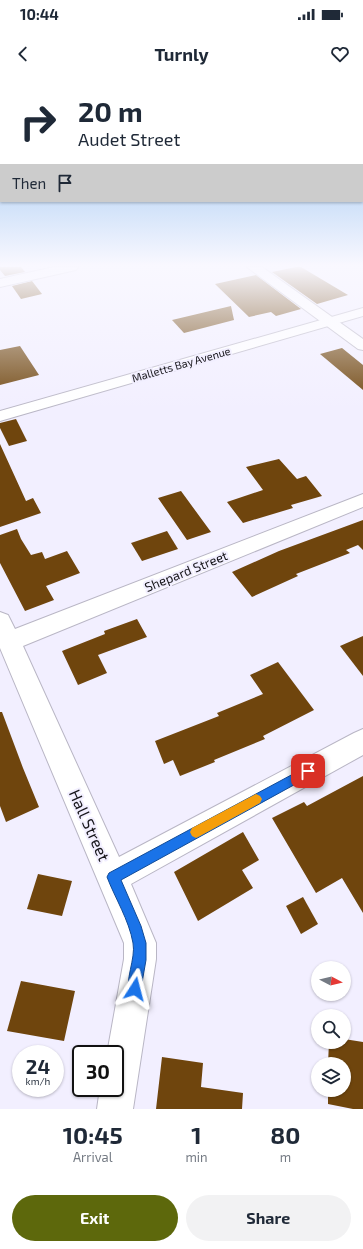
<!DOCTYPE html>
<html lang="en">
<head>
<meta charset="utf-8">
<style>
  :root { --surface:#fff; --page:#f2f2f3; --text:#1f2937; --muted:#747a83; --accent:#5d680c }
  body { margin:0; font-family:"Exo 2",sans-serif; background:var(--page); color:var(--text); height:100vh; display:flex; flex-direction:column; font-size:15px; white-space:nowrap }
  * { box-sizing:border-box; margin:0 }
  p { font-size:13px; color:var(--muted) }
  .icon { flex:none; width:22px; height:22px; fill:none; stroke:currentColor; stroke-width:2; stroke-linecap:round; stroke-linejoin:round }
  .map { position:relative; height:1029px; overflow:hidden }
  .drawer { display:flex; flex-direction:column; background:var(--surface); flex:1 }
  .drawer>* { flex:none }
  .top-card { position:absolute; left:0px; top:0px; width:363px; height:122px; box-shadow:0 1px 3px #0004; background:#fff; color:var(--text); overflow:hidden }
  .needle { width:26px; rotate:97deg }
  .fabs { position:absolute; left:311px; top:881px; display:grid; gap:8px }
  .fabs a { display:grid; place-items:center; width:40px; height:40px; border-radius:50%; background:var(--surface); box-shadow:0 1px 3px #0004; font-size:20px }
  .speed { position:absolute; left:12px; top:965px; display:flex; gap:8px; font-size:20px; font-weight:700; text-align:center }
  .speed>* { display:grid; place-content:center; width:52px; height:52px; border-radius:50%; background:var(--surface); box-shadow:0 1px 3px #0004; line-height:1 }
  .speed small { font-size:10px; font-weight:400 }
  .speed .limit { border:2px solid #111; border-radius:6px; background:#fff; color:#111 }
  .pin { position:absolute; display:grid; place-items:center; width:34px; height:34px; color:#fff; margin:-17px; border-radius:8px; box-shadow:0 2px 6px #0006 }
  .me { position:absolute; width:44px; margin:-22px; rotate:9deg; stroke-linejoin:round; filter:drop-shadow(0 0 3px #0008) }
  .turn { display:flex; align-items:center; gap:14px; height:84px; padding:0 12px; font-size:18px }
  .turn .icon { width:52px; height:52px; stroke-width:2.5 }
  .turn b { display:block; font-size:28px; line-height:34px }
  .then { display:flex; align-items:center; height:38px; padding:0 12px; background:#0003; gap:8px; font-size:15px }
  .eta { display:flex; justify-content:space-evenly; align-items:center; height:68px; text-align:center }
  .eta b { font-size:24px; font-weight:700; line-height:28px }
  .button { display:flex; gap:8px; margin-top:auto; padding:8px 12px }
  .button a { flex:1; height:46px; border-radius:24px; background:var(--accent); color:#fff; font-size:16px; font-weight:700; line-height:46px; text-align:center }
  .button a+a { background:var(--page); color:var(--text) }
  .status { display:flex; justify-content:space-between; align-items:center; height:28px; padding:0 20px; background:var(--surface); direction:ltr }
  .status svg { height:11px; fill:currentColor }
  header { display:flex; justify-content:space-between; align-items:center; height:52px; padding:0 12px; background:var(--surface); font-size:18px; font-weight:700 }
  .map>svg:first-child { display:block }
</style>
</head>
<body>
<div class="status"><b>10:44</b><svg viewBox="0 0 49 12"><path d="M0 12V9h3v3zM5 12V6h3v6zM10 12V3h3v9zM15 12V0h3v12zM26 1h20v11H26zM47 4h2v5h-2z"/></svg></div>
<header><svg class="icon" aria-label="back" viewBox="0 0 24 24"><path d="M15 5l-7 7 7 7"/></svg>Turnly<svg class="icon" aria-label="heart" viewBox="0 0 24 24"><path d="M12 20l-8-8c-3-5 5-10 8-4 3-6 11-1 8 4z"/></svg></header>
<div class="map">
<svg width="363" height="1029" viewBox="0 0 363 1029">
  <rect width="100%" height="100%" fill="#f2efff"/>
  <g fill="#6f450d">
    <path d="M0,187H21L25,192L5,196L0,190Z"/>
    <path d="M296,187H301L348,215L317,224L272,192Z"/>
    <path d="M256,195L301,229L276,236L271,232L249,237L215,204Z"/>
    <path d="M32,201L42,214L21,219L12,206Z"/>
    <path d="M231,226L234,240L184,253L172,240Z"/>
    <path d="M20,266L39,295L0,305V270Z"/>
    <path d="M342,268L363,285V310L320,274Z"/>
    <path d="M16,339L27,361L9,366L0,348V343Z"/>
    <path d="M0,364L26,421L33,418L41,433L0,447Z"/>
    <path d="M279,379L297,399L306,396L322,416L291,425L293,428L243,443L227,422L263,410L246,387Z"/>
    <path d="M181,411L200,437L211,452L187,460L158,418Z"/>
    <path d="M363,440V470L358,465L346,470L350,473L296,494L298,496L252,517L232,492L279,471Z"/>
    <path d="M17,449L21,459L31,475L42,472L45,479L67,471L80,493L46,506L54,520L25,531L0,483V455Z"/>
    <path d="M167,451L178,469L142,481L131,463Z"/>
    <path d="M137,539L147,557L98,575L107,593L78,605L62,571L105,554L104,551Z"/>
    <path d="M363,556V596L340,566Z"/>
    <path d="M278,582L314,630L263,656L265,659L214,680L215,682L180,696L173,680L164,684L155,661L219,636L217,633L263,614L250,595Z"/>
    <path d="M0,632H2L23,688L39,727L6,742L0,726Z"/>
    <path d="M363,696V833L342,798L316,813L272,738L304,722L307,726Z"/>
    <path d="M243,752L259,780L242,790L253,808L198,841L174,792Z"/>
    <path d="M38,794L72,801L62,836L27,829Z"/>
    <path d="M303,817L318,844L301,854L286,826Z"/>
    <path d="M21,901L75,911L64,961L7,951Z"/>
    <path d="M344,959L363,962V1029H353L328,1024V1010H344V984H328L329,962H344Z"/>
    <path d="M162,977L203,983L201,1007L243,1013L242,1029H156Z"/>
  </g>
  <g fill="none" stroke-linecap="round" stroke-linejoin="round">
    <defs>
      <g id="street">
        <path d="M54,187H78L76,190L0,207V199Z"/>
        <path d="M247,187H262L363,259V270L358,269Z"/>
        <path d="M363,414V427L23,566L119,777L354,653L363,649V675L131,804L156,863V879L133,1029H97L100,1008H115V974H107L124,879V863L0,568V532L8,535L15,549Z"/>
      </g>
      <path id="secondary" d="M363,228V236L0,341V331Z"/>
    </defs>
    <use href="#street" stroke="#b9b6c5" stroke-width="2"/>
    <use href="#secondary" stroke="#b9b6c5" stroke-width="2"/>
    <use href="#street" fill="#fff" fill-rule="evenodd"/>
    <use href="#secondary" fill="#fff" fill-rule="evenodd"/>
  </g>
  <linearGradient id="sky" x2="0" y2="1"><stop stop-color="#7cb4ed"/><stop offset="0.56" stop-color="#f9f8ff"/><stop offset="1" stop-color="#f9f8ff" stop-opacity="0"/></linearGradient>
  <rect width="363" height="331" fill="url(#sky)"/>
  <path fill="#1a73e8" stroke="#114b97" d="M308,686L312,687L313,691L312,695L121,800L141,846L146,863V880L140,914L135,916L130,914C124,901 136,879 133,863C129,840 115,818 107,797L109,793Z"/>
  <path fill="#f59e0b" d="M256,714L260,716L262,719L260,723L200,756L196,758L192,756L190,752L192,748Z"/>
  <g text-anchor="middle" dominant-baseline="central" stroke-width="4" stroke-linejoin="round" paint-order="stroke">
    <g font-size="11" fill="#16151a" stroke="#f2efff">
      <text transform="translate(181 284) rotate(-16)">Malletts Bay Avenue</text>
    </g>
    <g font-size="13" fill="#16151a" stroke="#f2efff">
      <text transform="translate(186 491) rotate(-22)">Shepard Street</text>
    </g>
    <g font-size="16" fill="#16151a" stroke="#f2efff">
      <text transform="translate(90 745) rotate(66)">Hall Street</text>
    </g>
  </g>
</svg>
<div class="fabs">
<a><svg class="needle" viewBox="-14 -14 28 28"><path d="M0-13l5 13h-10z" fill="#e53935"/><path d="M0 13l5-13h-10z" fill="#747a83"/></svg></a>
<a><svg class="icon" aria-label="search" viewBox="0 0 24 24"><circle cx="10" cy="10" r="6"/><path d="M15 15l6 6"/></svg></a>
<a><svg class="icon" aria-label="layers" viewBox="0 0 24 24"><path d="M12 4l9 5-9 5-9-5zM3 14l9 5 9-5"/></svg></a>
</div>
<div class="speed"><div>24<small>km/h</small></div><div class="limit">30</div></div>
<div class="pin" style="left:308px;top:691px;background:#d93025"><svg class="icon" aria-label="arrive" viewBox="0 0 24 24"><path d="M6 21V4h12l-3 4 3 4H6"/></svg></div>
<svg class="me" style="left:135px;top:909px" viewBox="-20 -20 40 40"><path d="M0-17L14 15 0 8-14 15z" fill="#1a73e8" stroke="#fff" stroke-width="4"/></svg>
<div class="top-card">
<div class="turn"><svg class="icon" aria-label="right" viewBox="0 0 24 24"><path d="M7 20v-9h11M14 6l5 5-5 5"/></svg><div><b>20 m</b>Audet Street</div></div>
<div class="then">Then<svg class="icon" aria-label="arrive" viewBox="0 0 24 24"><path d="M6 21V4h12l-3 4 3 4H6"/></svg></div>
</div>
</div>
<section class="drawer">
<div class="eta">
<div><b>10:45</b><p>Arrival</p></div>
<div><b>1</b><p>min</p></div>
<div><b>80</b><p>m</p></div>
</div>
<div class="button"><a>Exit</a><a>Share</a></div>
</section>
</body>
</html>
